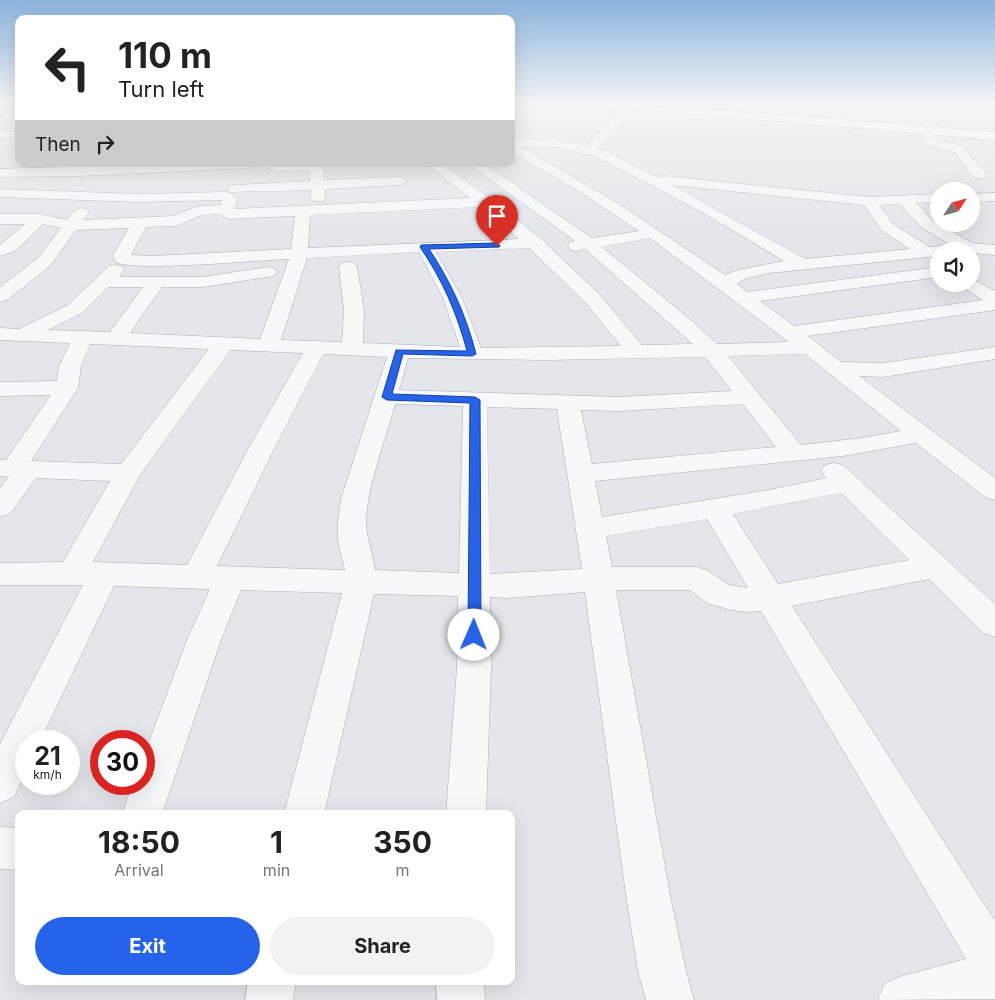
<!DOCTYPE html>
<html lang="en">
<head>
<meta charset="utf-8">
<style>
  :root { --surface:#fff; --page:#f2f2f2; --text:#222; --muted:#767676; --accent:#2563eb }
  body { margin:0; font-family:Inter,sans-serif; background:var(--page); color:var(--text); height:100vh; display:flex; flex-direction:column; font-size:19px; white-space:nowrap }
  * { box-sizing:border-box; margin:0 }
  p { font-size:16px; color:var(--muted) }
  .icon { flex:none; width:28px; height:28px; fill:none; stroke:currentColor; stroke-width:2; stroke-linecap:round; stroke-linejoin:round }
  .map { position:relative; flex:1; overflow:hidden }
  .drawer { position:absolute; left:15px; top:810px; width:500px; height:175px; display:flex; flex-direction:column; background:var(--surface); border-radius:10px; box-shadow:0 5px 20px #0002 }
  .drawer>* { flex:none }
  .guide { position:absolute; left:15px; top:15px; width:500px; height:152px; border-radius:10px; box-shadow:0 5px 20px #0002; background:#fff; color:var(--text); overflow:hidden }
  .needle { width:32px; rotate:54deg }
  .controls { position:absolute; left:930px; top:182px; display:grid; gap:10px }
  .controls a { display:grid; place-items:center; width:50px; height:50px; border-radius:50%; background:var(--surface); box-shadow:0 5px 20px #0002; font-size:25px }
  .speed { position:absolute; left:15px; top:730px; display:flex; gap:10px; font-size:25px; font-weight:700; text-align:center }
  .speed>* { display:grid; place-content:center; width:65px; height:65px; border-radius:50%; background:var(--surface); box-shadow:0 5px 20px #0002; line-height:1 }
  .speed small { font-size:12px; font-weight:400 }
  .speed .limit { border:8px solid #d22; background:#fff; color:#111 }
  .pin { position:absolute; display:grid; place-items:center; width:42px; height:42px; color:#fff; margin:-51px -21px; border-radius:50% 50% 50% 0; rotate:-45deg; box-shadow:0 0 5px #0007 }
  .pin .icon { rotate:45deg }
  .me { position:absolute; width:55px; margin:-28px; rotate:1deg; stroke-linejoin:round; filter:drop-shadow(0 0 4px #0008) }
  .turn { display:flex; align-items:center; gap:18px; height:105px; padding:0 20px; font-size:22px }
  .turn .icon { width:65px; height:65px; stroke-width:2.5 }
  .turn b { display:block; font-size:35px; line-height:42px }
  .then { display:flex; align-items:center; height:48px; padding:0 20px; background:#0003; gap:10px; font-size:19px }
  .eta { display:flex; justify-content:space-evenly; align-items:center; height:85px; text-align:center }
  .eta b { font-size:30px; font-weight:700; line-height:35px }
  .primary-button { display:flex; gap:10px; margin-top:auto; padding:10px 20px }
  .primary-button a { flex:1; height:58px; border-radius:30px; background:var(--accent); color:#fff; font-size:20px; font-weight:700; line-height:58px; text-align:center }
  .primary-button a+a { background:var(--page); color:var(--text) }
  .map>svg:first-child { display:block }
</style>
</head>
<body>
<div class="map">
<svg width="995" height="1000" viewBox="0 0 995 1000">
  <rect width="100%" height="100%" fill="#e4e6ec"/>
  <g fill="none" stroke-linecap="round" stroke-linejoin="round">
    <defs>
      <g id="minor">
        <path d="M622,102H632V106L598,149L607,151L658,178L664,176L869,197L939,194V202L916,203L932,220L972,243L995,245V255L971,253V251H939V256L769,273L744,279L737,284L747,292L939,267V277L760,301L794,326L983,300L964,288L961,284H971V279L995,291V310L808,336L841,362L883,363L995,347V359L883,377L859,376L995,478V500L985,497L916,443L843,456L595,481L602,517L769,490L826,478L821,471L825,465L834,463L843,465L995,604V637L983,633L929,579L792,606L995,921V999L878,1000L885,983L902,976L966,959L761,611L747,612L731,610L707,603L690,590H616L670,895L686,971L694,1000H646L638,971L626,895L585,592L507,598L490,597L491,668L486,814H446L457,668L458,596L374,594L324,814H284L342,593L241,590L221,640L162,814H122L133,784H144V755L187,640L210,589L114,586L40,741H26V771L14,797L0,803V744L83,585H0V563L63,562L110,481L36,478L10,514L0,516V488L9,477L0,476V460H6L51,395L0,396V382L57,381L59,366L70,343L0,340V328L19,329L68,305L109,266L115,265L121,266L124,270L119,277H203L268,267L274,268L277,272L274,276L203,287H162L130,333L260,339L289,259C261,260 132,272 116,262L113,255L129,228L76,230L50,266L7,300L0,302V287L38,258L61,228L43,224L15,251L0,256V245L25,224H0V214H40L67,220C73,212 76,206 86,209L89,212L83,220L173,216L199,206L221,205L222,200L138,202L0,197V189L138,194L226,192L231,193L237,199L235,209L470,198L427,164H442L491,199L540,238L599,294L642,345L693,344L585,249L576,251L570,250L568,246L570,242L575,241L469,164H485L592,238L639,231L580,192L511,152V140L556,139L587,146L622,106ZM521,147H556L597,157L702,212L784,261L738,270L725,275L619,204ZM672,185L864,205L881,230L910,249L805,259ZM900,204L920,226L951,245L929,247L893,224L879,205ZM481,207L519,239L308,248L310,215ZM221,214L224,217L229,219L295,216L291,249L152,256L131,255L146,227L176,226L202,215ZM650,238L789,342L717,344L692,321L602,247ZM529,248L585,302L621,346L481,348L462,298L436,252ZM419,252L443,298L460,347L363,343L364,310L357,267L354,263L348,262L342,263L339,267L344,310L342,342L281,340L307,258ZM108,287H143L110,332L48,330L82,313ZM90,344L209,349L121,464L31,461L78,388L81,366ZM230,350L303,353L247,451L187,565L93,562L140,475ZM323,354L387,357L341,499L338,521V541L345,570L217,566L273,451ZM805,354L901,431L862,438L801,445L728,356ZM705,357L732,391L619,397L399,390L408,358L546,360ZM395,404L463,406L459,573L375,570C373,553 366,538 366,521C367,487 386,438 395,404ZM743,404L776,447L592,464L581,410L619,411ZM487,407L557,409L582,569L490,574ZM841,493L909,560L778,584L733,514ZM707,519L748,588L729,585L708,571L697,567H612L606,536Z"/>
        <path d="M663,102H675L683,110L682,112H674Z"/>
        <path d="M995,104V110L833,113L789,111L784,108L789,105L833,107Z"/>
        <path d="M19,109V116L0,123V116Z"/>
        <path d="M927,127L931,128L936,140L962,146L985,172L987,175L985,178H975L954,152L927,145L921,131Z"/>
        <path d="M0,131L19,132V140L0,139Z"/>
        <path d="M169,164H256L249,168L79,176L0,177V169Z"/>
        <path d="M263,164H317L324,170V180L400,177L407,181L400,185L325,189V198L323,201H313L311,198V190L230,192L228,189L230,186L235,185L310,181V172L307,170C293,169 274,176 263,164Z"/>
        <path d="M995,193V201L971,202V194Z"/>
        <path d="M0,827L19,828V870L0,869Z"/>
        <path d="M248,981H296L293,1000H245Z"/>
        <path d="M436,981H484L485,1000H437Z"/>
      </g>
      <path id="highway" d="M581,102H625L995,132V140L586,105Z"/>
    </defs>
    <use href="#minor" stroke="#a9adb6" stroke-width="1"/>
    <use href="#highway" stroke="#8c93a2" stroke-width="1"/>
    <use href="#minor" fill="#f7f8fa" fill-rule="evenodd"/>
    <use href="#highway" fill="#fff" fill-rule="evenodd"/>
  </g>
  <linearGradient id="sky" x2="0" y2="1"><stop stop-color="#8bb3dc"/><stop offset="0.42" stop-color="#f3f4f6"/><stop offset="1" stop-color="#f3f4f6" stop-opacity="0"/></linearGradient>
  <rect width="995" height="242" fill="url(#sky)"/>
  <path fill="#2563eb" stroke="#184099" d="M497,243L500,246L499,247L429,249C451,282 466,315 476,354L472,356L403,354L392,394L475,397L480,400L481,635L479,639L474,640L470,639L468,635L470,403L387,400L382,397L396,350L467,351C457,313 442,279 420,247L421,245Z"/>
</svg>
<div class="controls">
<a><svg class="needle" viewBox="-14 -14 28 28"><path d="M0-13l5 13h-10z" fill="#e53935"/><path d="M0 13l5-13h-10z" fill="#767676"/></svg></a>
<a><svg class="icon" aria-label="sound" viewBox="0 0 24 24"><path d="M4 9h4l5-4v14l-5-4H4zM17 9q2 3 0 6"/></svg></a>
</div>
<div class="speed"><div>21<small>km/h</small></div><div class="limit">30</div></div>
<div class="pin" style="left:497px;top:246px;background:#d93025"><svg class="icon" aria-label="arrive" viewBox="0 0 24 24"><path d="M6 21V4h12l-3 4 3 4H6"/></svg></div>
<svg class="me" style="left:474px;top:635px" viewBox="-20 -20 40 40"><circle r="19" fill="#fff"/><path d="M0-13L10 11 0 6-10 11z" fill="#2563eb"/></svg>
<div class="guide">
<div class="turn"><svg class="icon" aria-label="left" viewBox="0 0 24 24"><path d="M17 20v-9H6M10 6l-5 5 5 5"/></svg><div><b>110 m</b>Turn left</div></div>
<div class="then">Then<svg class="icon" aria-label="right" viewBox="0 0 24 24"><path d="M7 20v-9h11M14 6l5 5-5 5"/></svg></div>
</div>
<section class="drawer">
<div class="eta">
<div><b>18:50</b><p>Arrival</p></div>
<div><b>1</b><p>min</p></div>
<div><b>350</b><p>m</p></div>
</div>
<div class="primary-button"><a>Exit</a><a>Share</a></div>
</section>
</div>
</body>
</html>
